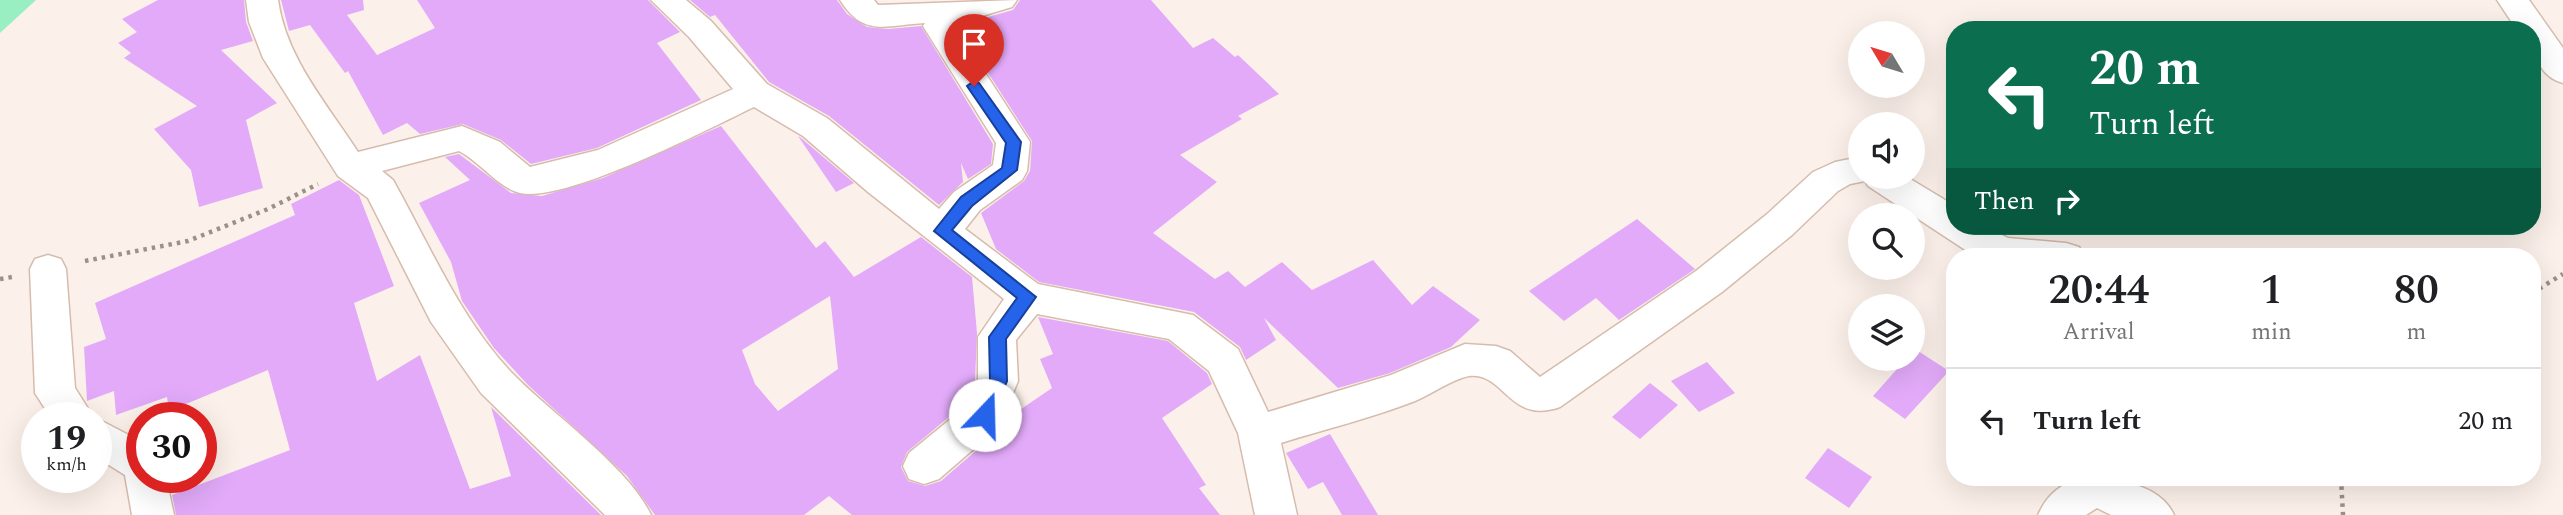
<!DOCTYPE html>
<html lang="en">
<head>
<meta charset="utf-8">
<style>
  :root { --surface:#fff; --page:#f2f2f2; --text:#202124; --muted:#757577; --line:#e0e0e0 }
  body { margin:0; font-family:Spectral,serif; background:var(--page); color:var(--text); height:100vh; display:flex; flex-direction:column; font-size:26px; white-space:nowrap }
  * { box-sizing:border-box; margin:0 }
  p { font-size:23px; color:var(--muted) }
  .icon { flex:none; width:38px; height:38px; fill:none; stroke:currentColor; stroke-width:2; stroke-linecap:round; stroke-linejoin:round }
  .map { position:relative; flex:1; overflow:hidden }
  .sheet { position:absolute; left:1946px; top:248px; width:595px; height:238px; display:flex; flex-direction:column; background:var(--surface); border-radius:28px; box-shadow:0 7px 28px #0002 }
  .sheet>* { flex:none }
  .hud { position:absolute; left:1946px; top:21px; width:595px; height:214px; border-radius:28px; box-shadow:0 7px 28px #0002; background:#0b6e4f; color:#fff; overflow:hidden }
  .needle { width:46px; rotate:308deg }
  .fabs { position:absolute; left:1848px; top:21px; display:grid; gap:14px }
  .fabs a { display:grid; place-items:center; width:77px; height:77px; border-radius:50%; background:var(--surface); box-shadow:0 7px 28px #0002; font-size:35px }
  .speed { position:absolute; left:21px; top:402px; display:flex; gap:14px; font-size:35px; font-weight:700; text-align:center }
  .speed>* { display:grid; place-content:center; width:91px; height:91px; border-radius:50%; background:var(--surface); box-shadow:0 7px 28px #0002; line-height:1 }
  .speed small { font-size:18px; font-weight:400 }
  .speed .limit { border:10px solid #d22; background:#fff; color:#111 }
  .pin { position:absolute; display:grid; place-items:center; width:60px; height:60px; color:#fff; margin:-72px -30px; border-radius:50% 50% 50% 0; rotate:-45deg; box-shadow:0 0 7px #0007 }
  .pin .icon { rotate:45deg }
  .me { position:absolute; width:77px; margin:-38px; rotate:21deg; stroke-linejoin:round; filter:drop-shadow(0 0 5px #0008) }
  .turn { display:flex; align-items:center; gap:24px; height:147px; padding:0 28px; font-size:32px }
  .turn .icon { width:91px; height:91px; stroke-width:2.5 }
  .turn b { display:block; font-size:49px; line-height:60px }
  .then { display:flex; align-items:center; height:66px; padding:0 28px; background:#0003; gap:14px; font-size:26px }
  .eta { display:flex; justify-content:space-evenly; align-items:center; height:119px; text-align:center }
  .eta b { font-size:42px; font-weight:600; line-height:49px }
  ul { padding:0; list-style:none }
  li { display:flex; align-items:center; gap:21px; height:105px; padding:0 28px; border-top:2px solid var(--line) }
  li div { flex:1 }
  li b { display:block; font-size:26px }
  li em { font-style:normal }
  .map>svg:first-child { display:block }
</style>
</head>
<body>
<div class="map">
<svg width="2563" height="515" viewBox="0 0 2563 515">
  <rect width="100%" height="100%" fill="#fcf1ea"/>
  <path fill="#99eec2" d="M0,0H36L0,33Z"/>
  <g fill="#e2aaf9" fill-rule="evenodd">
    <path d="M158,0H244L246,22L253,41L221,50L277,103L246,120L263,188L199,207L191,170L154,129L197,106L124,58L131,53L118,43L137,32L122,19Z"/>
    <path d="M281,0H363L364,10L347,15L377,55L435,28L417,0H648L680,32L657,43L701,100L597,148L531,164L501,140L463,124L420,134L407,123L383,135L348,71L345,73L310,25L289,31Z"/>
    <path d="M690,0H837L847,14L867,27L888,29L921,26L993,144L991,164L968,179L961,163L963,182L939,205L829,116L769,82L715,15L710,17Z"/>
    <path d="M1020,0H1151L1193,48L1213,38L1235,57L1238,55L1279,94L1238,116L1242,119L1180,155L1217,182L1153,233L1215,279L1228,271L1245,287L1282,262L1312,290L1373,260L1412,305L1433,286L1480,320L1451,347L1390,373L1338,388L1264,318L1276,340L1246,360L1240,347L1194,312L1039,282L996,249L981,213L1024,181L1030,171L1032,141L959,28L963,24L1013,10Z"/>
    <path d="M721,126L816,248L825,241L854,277L921,237L972,277L977,333L975,381L967,402L907,452L901,467L908,481L925,486L941,481L1001,429L1005,420L1052,388L1040,359L1053,354L1038,317L1168,341L1207,373L1212,384L1162,418L1206,485L1199,488L1220,515H852L829,496L804,515H655L627,476L528,385L494,348L462,301L451,262L419,203L470,180L445,157L459,154L511,193L542,196L603,178ZM830,296L838,369L778,411L755,384L742,350Z"/>
    <path d="M798,136L801,138L854,183L836,192Z"/>
    <path d="M339,180L359,195L394,286L354,303L377,381L420,355L470,489L511,476L491,407L601,515H176L172,495L290,450L268,370L169,411L167,397L116,415L114,391L87,401L84,347L106,339L95,303L295,215L291,204Z"/>
    <path d="M1637,219L1695,269L1619,320L1596,298L1564,321L1529,291Z"/>
    <path d="M1915,349L1949,371L1905,419L1873,396L1906,359H1913Z"/>
    <path d="M1707,362L1735,393L1699,412L1671,381Z"/>
    <path d="M1650,383L1678,405L1640,439L1612,417Z"/>
    <path d="M1330,434L1378,515H1342L1323,482L1308,489L1286,453Z"/>
    <path d="M1828,448L1872,477L1849,508L1805,478Z"/>
  </g>
  <g fill="none" stroke-linecap="round" stroke-linejoin="round">
    <defs>
      <g id="street">
        <path d="M246,0H278C286,58 327,104 358,152L462,126L500,142L530,167L598,150L733,89L689,37L651,0H686L711,21L767,84L827,118L939,209L954,192L993,165L996,143L923,26L925,23C886,25 864,38 840,0H874L878,5L1017,0L1012,7L962,22L956,28L1030,142L1027,171L1022,180L980,210L965,229L1038,284L1193,315L1238,349L1268,412L1391,375L1465,344L1496,346L1510,351L1540,377L1696,271L1766,215L1813,172L1835,162L1860,157V177H1907L1955,206V226H1984L2008,238L2066,243L2079,247L2084,257L1973,255L1868,186L1865,181L1850,184L1838,191L1792,235L1722,292L1560,407C1509,425 1505,372 1469,376C1452,379 1432,394 1415,401C1372,418 1325,429 1281,443L1297,515H1255L1238,433L1209,371L1169,339L1037,314L1016,340L1018,381L999,427L939,479L924,484L909,479L903,466L909,453L969,404L978,381V337L1004,299L868,192L803,136L754,107C708,129 566,203 520,193C500,189 479,161 459,151L382,171L393,180C429,244 459,316 510,371C549,412 628,466 651,515H605L481,393L431,322L368,198L338,176L263,58L249,22Z"/>
        <path d="M2497,0H2529L2563,48V83C2539,77 2532,52 2532,30H2517Z"/>
        <path d="M48,255L61,259L66,269L75,388L94,418H51L35,393L30,269L35,259Z"/>
        <path d="M94,418H96L142,442V478H166L174,515H132L125,475L96,457Z"/>
        <path d="M2080,478C2112,478 2159,482 2174,515H2111L2097,508L2086,515H2038C2047,495 2059,485 2080,478Z"/>
      </g>
    </defs>
    <use href="#street" stroke="#d6bcad" stroke-width="3"/>
    <g stroke="#9b918b" stroke-width="4.5" stroke-dasharray="3.5 5" stroke-linecap="butt">
      <path d="M85,261L188,241L268,209L318,184"/>
      <path d="M0,279L12,277"/>
      <path d="M2532,293L2563,274"/>
      <path d="M2341,478L2343,515"/>
    </g>
    <use href="#street" fill="#fff" fill-rule="evenodd"/>
  </g>
  <path fill="#2563eb" stroke="#184099" stroke-width="2" d="M974,81L979,83L1021,142L1017,170L972,206L952,230L1036,297L1006,339L1007,381L991,420L985,422L976,415L990,381L989,337L1017,298L934,231L961,197L1002,168L1006,143L967,86Z"/>
</svg>
<div class="fabs">
<a><svg class="needle" viewBox="-14 -14 28 28"><path d="M0-13l5 13h-10z" fill="#e53935"/><path d="M0 13l5-13h-10z" fill="#757577"/></svg></a>
<a><svg class="icon" aria-label="sound" viewBox="0 0 24 24"><path d="M4 9h4l5-4v14l-5-4H4zM17 9q2 3 0 6"/></svg></a>
<a><svg class="icon" aria-label="search" viewBox="0 0 24 24"><circle cx="10" cy="10" r="6"/><path d="M15 15l6 6"/></svg></a>
<a><svg class="icon" aria-label="layers" viewBox="0 0 24 24"><path d="M12 4l9 5-9 5-9-5zM3 14l9 5 9-5"/></svg></a>
</div>
<div class="speed"><div>19<small>km/h</small></div><div class="limit">30</div></div>
<div class="pin" style="left:974px;top:86px;background:#d93025"><svg class="icon" aria-label="arrive" viewBox="0 0 24 24"><path d="M6 21V4h12l-3 4 3 4H6"/></svg></div>
<svg class="me" style="left:985px;top:415px" viewBox="-20 -20 40 40"><circle r="19" fill="#fff"/><path d="M0-13L10 11 0 6-10 11z" fill="#2563eb"/></svg>
<div class="hud">
<div class="turn"><svg class="icon" aria-label="left" viewBox="0 0 24 24"><path d="M17 20v-9H6M10 6l-5 5 5 5"/></svg><div><b>20 m</b>Turn left</div></div>
<div class="then">Then<svg class="icon" aria-label="right" viewBox="0 0 24 24"><path d="M7 20v-9h11M14 6l5 5-5 5"/></svg></div>
</div>
<section class="sheet">
<div class="eta">
<div><b>20:44</b><p>Arrival</p></div>
<div><b>1</b><p>min</p></div>
<div><b>80</b><p>m</p></div>
</div>
<ul>
<li><svg class="icon" aria-label="left" viewBox="0 0 24 24"><path d="M17 20v-9H6M10 6l-5 5 5 5"/></svg><div><b>Turn left</b></div><em>20 m</em></li>
</ul>
</section>
</div>
</body>
</html>
